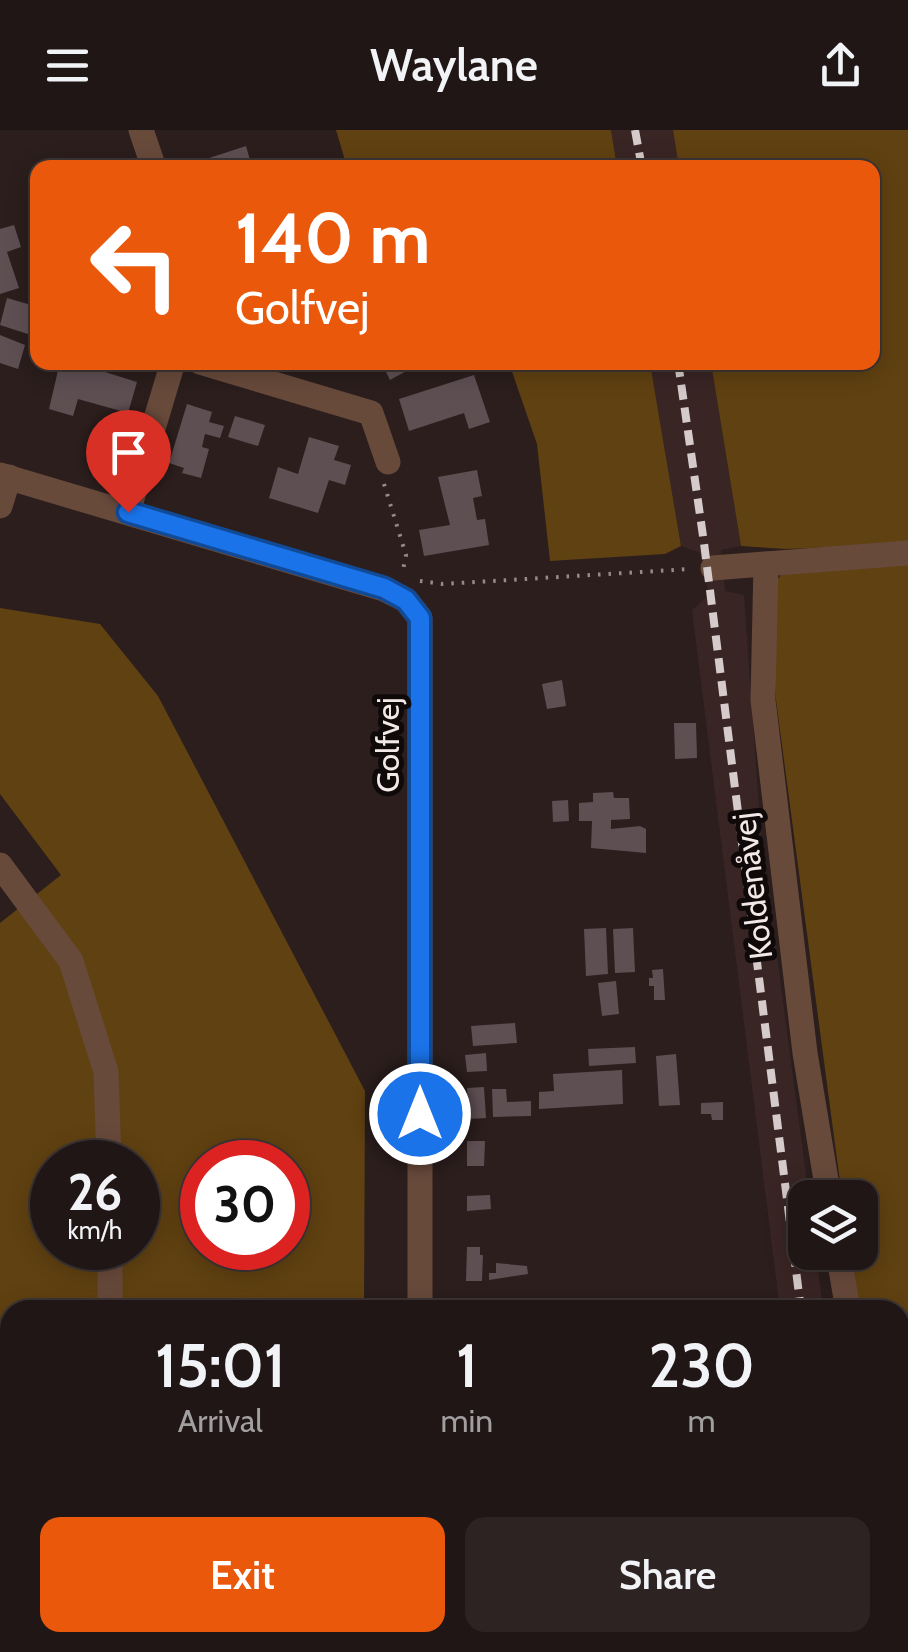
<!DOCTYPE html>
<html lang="en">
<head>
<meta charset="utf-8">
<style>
  :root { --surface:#201616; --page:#2d2323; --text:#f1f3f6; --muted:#a29fa1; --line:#3d3535; --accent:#ea580c }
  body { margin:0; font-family:Cabin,sans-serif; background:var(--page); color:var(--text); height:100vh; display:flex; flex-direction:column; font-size:38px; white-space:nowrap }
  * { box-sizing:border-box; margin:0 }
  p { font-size:32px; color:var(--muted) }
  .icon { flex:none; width:55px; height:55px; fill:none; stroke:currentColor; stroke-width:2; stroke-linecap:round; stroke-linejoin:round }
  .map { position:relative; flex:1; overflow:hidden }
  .side { position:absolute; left:0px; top:1170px; width:910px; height:352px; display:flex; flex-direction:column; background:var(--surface); border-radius:30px 30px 0 0; box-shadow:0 5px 25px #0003,0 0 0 2px var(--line) }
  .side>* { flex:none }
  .top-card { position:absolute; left:30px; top:30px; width:850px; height:210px; border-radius:20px; box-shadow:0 5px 25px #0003,0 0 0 2px var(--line); background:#ea580c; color:#fff; overflow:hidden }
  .fabs { position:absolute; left:788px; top:1050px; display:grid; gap:20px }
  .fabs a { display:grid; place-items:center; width:90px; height:90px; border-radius:20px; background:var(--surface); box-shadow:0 5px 25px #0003,0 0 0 2px var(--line); font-size:50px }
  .speed { position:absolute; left:30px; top:1010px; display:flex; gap:20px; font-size:50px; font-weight:700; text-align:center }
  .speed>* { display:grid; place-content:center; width:130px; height:130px; border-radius:50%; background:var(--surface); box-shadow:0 5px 25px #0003,0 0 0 2px var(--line); line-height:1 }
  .speed small { font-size:25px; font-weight:400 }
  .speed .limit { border:15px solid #d22; background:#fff; color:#111 }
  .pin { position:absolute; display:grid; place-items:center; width:85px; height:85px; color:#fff; margin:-102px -42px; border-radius:50% 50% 50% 0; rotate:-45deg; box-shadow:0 0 10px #0007 }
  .pin .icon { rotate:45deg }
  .me { position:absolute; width:110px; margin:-55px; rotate:0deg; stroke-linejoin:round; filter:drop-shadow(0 0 8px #0008) }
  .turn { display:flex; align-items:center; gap:35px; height:210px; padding:0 40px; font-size:45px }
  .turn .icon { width:130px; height:130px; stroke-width:2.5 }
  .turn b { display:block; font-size:70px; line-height:85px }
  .eta { display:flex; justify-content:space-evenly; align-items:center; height:170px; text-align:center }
  .eta b { font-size:60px; font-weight:600; line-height:70px }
  .action { display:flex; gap:20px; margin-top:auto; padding:20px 40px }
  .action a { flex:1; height:115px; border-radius:20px; background:var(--accent); color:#fff; font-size:40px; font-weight:600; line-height:115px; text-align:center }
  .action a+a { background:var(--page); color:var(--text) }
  header { display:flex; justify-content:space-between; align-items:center; height:130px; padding:0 40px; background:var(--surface); font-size:45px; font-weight:600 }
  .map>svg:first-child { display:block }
</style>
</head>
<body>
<header><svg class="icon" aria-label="menu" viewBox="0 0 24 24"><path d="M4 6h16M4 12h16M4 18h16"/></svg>Waylane<svg class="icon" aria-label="share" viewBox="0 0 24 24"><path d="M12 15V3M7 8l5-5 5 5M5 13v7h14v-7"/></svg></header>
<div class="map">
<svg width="908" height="1522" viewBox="0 0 908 1522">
  <rect width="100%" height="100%" fill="#2b1e1d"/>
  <g fill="#392524">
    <path d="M611,0H673L679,37H617Z"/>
    <path d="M650,233H711L741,416L721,420L725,461L744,465L761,706L809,1067L805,1068V1122L816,1123L823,1180H780L692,480L709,465L700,423L681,416Z"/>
  </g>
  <g fill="#604111" fill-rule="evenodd">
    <path d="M336,0H611L617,37H347Z"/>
    <path d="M673,0H908V414L786,419L741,416L711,233L872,232V38L679,37Z"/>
    <path d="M509,233H650L681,416L665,424L550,431L537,314Z"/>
    <path d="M908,434V1522H905L900,1480V1180H858L850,1123L860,1122V1068L842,1067L776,570L773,455L784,441Z"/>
    <path d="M0,478L100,494L158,566L365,961L364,1180H10V1381H0V793L61,745L0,664ZM52,1032H138V1118H52ZM202,1032H288V1118H202Z"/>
    <path d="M363,1512V1522H120V1513Z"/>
  </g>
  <g fill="#5e4f53">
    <path d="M246,16L252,37L202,38L200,31Z"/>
    <path d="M14,95L21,117L7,122L19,158L0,164V99Z"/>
    <path d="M7,168L38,177L34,206L0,195Z"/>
    <path d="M0,205L25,215L18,239L0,233Z"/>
    <path d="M60,232H73L137,252L128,283L78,269L73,286L49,279Z"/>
    <path d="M381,232H406L410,239L390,250Z"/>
    <path d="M474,245L490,292L469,299L464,283L409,301L399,269Z"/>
    <path d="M187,274L212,282L209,292L224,296L220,308L205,304L202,317L209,319L201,348L182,343L184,338L169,333Z"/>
    <path d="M235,286L265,295L258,316L228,307Z"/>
    <path d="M309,307L339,316L334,330L351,335L345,355L329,350L318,383L269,368L278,337L298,344Z"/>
    <path d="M477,340L482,366L473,368L477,390L485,389L489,415L424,426L419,400L450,395L438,347Z"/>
    <path d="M562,550L566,576L547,579L542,554Z"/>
    <path d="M674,593H696L697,628L675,629Z"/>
    <path d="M613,662L614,668H629L630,689L611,690V699L640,696L646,699V723L591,718L592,691H579V673L593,672V663Z"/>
    <path d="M568,670L569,691L553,692L552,671Z"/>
    <path d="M606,798L608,844L586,846L584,799Z"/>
    <path d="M633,798L635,842L615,843L613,799Z"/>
    <path d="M663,839L665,870H654V856H649V848H653L652,840Z"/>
    <path d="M616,851L619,884L602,886L598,853Z"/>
    <path d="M515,893L517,913L473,916L471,896Z"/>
    <path d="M635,917L636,933L589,936L588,919Z"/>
    <path d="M486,923L487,941L467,942L465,925Z"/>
    <path d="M676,924L680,975L659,976L656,926Z"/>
    <path d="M622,940L623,974L539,979V962L554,961L553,944Z"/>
    <path d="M484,957L486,988L468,989L467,958Z"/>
    <path d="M492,959H506L507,972L531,971V986L493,987Z"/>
    <path d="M723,972V990H712L711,984H701V973Z"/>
    <path d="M467,1011H485L484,1036H467Z"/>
    <path d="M490,1065L491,1079L467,1081V1066Z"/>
    <path d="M467,1117H480V1125H483L482,1151H466Z"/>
    <path d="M496,1133L527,1136L528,1144L489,1150V1143H496Z"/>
    <path d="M437,1512H489L490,1522H437Z"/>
  </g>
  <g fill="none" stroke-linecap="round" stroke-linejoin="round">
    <g stroke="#978b8a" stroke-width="4" stroke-dasharray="2.5 8" stroke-linecap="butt">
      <path d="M384,354L406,425L403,440"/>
      <path d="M420,451L443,454L690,439"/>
    </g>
    <g stroke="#684a3b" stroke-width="25">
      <path d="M141,0L154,38"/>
      <path d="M200,232L371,283L388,332"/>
      <path d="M0,345L384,459L406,470L420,488V1180"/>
      <path d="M0,376L9,347"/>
      <path d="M128,382L173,232"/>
      <path d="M766,434L763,570L805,923L829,1068"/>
      <path d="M713,438L908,423"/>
      <path d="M0,735L71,831L106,942L109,1032"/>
      <path d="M110,1118V1180"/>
      <path d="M838,1122L848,1180"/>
      <path d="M886,1512L887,1522"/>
      <path d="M108,1522V1512"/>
      <path d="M419,1522V1512"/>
    </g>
    <g stroke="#d5cbca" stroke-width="8" stroke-dasharray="15 8" stroke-linecap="butt">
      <path d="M635,0L642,38"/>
      <path d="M678,232L704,413L801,1180"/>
      <path d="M842,1512L843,1522"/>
    </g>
  </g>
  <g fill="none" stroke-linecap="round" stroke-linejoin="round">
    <defs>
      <path id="route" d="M128,382L384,458L406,470L420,488V984"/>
    </defs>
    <use href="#route" stroke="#114b97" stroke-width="25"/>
    <use href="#route" stroke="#1a73e8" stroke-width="18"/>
  </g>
  <g text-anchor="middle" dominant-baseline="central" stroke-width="10" stroke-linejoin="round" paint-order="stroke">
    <g font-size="32" fill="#f2e8e7" stroke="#0f0a09">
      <text transform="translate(387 615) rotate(-90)">Golfvej</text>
      <text transform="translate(752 756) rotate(-97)">Koldenåvej</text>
    </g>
  </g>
</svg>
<div class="fabs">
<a><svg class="icon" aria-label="layers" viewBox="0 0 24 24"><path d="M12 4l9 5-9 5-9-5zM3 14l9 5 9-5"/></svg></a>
</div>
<div class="speed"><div>26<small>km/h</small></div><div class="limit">30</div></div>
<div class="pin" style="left:128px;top:382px;background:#d93025"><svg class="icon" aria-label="arrive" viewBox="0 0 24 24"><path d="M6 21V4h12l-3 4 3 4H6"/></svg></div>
<svg class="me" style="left:420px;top:984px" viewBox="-20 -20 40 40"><circle r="17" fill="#1a73e8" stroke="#fff" stroke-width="3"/><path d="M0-11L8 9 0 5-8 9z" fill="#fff"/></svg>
<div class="top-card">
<div class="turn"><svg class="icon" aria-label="left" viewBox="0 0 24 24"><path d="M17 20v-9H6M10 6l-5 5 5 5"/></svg><div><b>140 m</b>Golfvej</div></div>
</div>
<section class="side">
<div class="eta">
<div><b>15:01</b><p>Arrival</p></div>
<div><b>1</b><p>min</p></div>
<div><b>230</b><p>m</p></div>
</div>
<div class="action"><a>Exit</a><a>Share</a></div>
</section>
</div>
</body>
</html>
